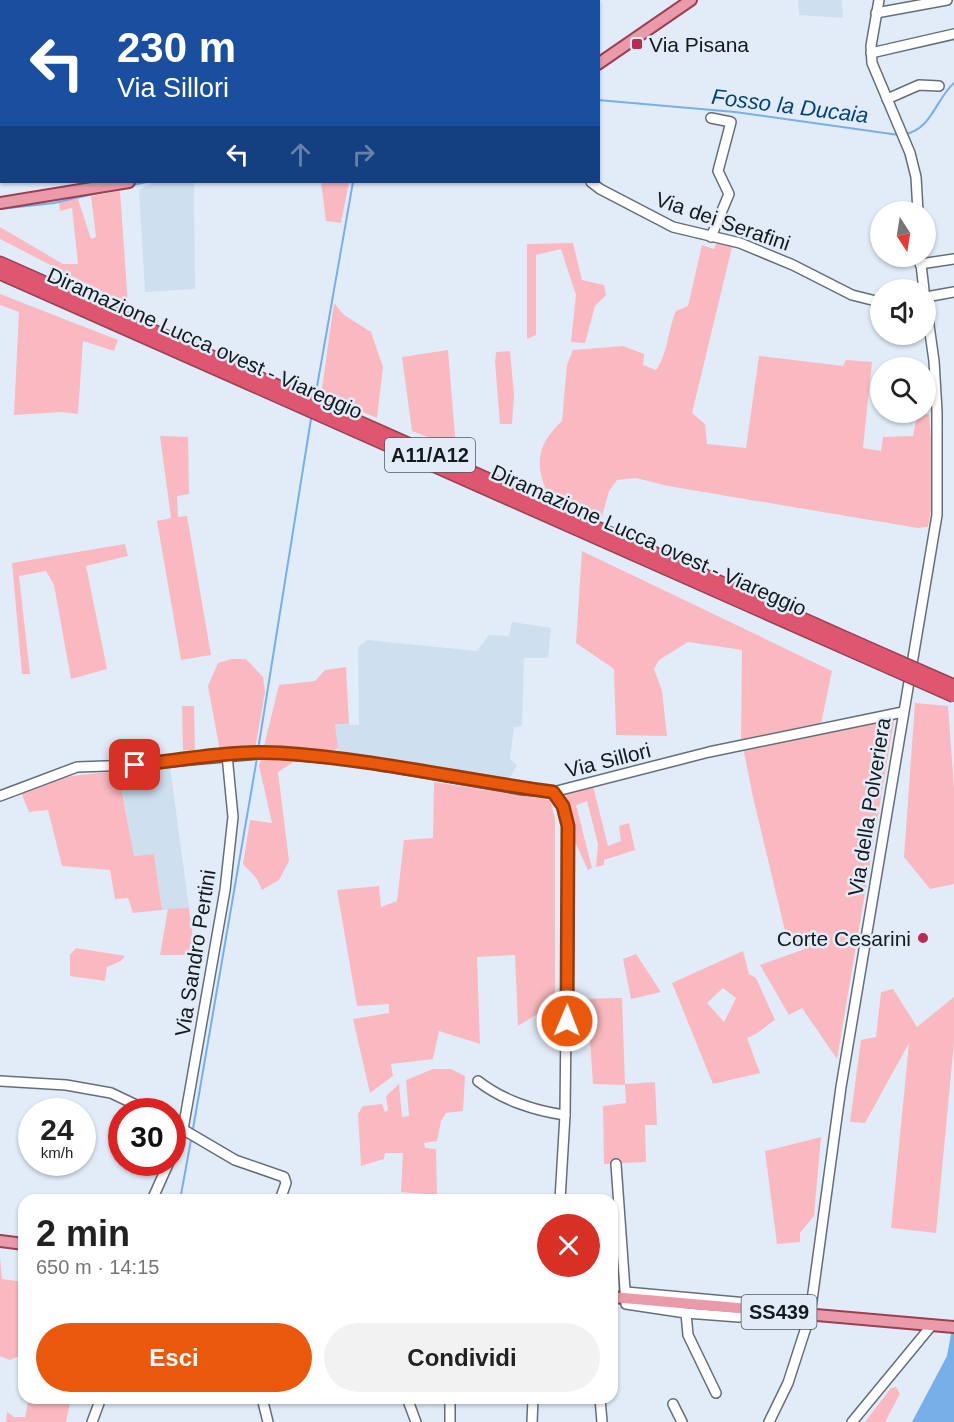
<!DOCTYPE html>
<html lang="it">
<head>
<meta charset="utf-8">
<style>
  :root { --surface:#fff; --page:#f2f2f2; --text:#222; --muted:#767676; --accent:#ea580c }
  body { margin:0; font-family:Helvetica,sans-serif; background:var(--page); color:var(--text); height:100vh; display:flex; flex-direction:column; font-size:22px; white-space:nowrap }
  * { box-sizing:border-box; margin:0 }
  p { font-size:20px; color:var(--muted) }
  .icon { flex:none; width:33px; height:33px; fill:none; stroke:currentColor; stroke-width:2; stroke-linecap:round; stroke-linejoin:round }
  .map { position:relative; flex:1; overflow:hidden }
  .details { position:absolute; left:18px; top:1194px; width:600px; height:210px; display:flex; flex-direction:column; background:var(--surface); border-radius:18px; box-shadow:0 2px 4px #0004 }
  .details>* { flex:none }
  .banner { position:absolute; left:0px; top:0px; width:600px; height:183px; box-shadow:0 2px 4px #0004; background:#1a4fa0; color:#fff; overflow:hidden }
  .needle { width:39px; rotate:168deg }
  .buttons { position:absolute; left:870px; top:201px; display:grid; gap:12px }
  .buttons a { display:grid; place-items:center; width:66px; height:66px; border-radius:50%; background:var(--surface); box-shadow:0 2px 4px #0004; font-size:30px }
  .speed { position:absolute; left:18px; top:1098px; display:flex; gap:12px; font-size:30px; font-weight:700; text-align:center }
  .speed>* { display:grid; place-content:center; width:78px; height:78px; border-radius:50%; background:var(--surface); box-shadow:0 2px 4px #0004; line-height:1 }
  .speed small { font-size:15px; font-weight:400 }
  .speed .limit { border:9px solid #d22; background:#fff; color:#111 }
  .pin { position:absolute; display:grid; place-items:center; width:51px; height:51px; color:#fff; margin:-26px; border-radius:12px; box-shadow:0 3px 9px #0006 }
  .me { position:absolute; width:66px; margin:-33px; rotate:1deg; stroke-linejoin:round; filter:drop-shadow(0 0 4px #0008) }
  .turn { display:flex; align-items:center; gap:21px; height:126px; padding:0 18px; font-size:27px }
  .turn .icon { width:78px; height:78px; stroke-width:2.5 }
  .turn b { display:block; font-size:42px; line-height:51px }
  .lanes { display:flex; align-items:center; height:57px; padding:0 18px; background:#0003; justify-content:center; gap:30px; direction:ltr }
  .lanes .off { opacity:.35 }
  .round { display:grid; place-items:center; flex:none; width:63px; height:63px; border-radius:32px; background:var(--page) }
  .summary { display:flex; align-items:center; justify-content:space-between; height:102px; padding:0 18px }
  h1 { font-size:36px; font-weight:600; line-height:45px }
  .button { display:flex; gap:12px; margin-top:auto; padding:12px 18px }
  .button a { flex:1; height:69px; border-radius:36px; background:var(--accent); color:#fff; font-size:24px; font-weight:600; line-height:69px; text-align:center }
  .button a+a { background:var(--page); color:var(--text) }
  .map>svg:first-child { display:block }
</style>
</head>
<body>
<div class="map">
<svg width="954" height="1422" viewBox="0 0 954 1422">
  <rect width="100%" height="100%" fill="#e2ecf8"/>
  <g fill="#cedff0">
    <path d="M798,0H842L843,18L799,15Z"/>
    <path d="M154,182H194L195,289L145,292L139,190Z"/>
    <path d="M512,622L551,628L548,658H524L522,726L514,727L510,759L517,765L507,783L338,754L335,724L359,725L358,647L367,640L477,651L489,635L509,636Z"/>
    <path d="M169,759L189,908L162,910L154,854L134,856L117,763Z"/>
  </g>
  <g fill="#fab9c0" fill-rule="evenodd">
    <path d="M321,182H349L341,223L326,221Z"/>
    <path d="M120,191L128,305L0,239V227L63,264H78L72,208L60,211L59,202L78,199L91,239L96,237L91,196Z"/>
    <path d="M718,240L733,243L692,413L705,424L707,444L746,448L759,356L843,366L846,360L872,362L863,448L881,451L883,437L913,436L917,415L929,414C932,451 936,490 928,527L918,528L668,486L636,478L617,480L609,491L602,517L546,490C534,460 539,443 562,421L567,365L573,350L623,346L644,354L643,365L656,370C668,354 668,329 676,311L688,306L702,245L714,249Z"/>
    <path d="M573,243L582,280L604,285L606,295L595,306L585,343L571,342L576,295L561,249L536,255V335L527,339V244Z"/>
    <path d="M0,294L118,340L114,351L83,341L78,414L62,412L14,415L19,312L0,305Z"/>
    <path d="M334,303L344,315L371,332L383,367L377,418L321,395Z"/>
    <path d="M448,350L456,448L412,431L402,357Z"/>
    <path d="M510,351L514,395L512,424H500L495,362L496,352Z"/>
    <path d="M160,436L188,437L189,494L177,496L178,517L187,516L211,655L181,660L157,521L171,518Z"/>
    <path d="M125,544L128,556L86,566L107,669L71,679L54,585L46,571L19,576L30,674H22L12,563Z"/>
    <path d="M582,551L832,671L821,724L896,709L837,1059L802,1008L789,1015L760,965L805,949L785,931L753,797L741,737L742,650L688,642L659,660L654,669L662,691L667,736L616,735L614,669L576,643Z"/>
    <path d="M232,659H246L263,677L265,692L255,750L220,751L208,686L218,663Z"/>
    <path d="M346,667L349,724H335L338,748L331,751L296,749L292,763L278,772L289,861L279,880L262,890L257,879L243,864L250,820L272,823L259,766L279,685L315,681L325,670Z"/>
    <path d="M915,703L948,706L954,788V884L930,889L904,857Z"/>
    <path d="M182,706H194L195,750H183Z"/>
    <path d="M118,771L134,856L154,854L162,910L133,913L128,898L115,899L110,870L62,866L48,810L29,812L21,792L54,778Z"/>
    <path d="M434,782L550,800L555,819V1003L518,1026L515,955L477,957L480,1044L439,1031L433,1059L391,1064L393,1076L370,1093L353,1019L389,1013V1004L357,1006L337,890L379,886L381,907L397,901L404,840L433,838Z"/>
    <path d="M593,786L608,846L621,841L619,826L629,823L635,850L604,860V865L596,867L598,844L587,801L576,805L592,868L588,870L574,840L561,794Z"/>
    <path d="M189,908L195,955H160L168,909Z"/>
    <path d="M76,948L125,956L121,961L107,967L105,981L70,976V955Z"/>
    <path d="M743,951L749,974L756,978L775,1020C765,1026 758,1035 747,1038L760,1073L713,1084L672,983ZM723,988L736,998L724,1022L707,1003Z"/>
    <path d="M636,954L661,992L631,999L623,959Z"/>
    <path d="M893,989L917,1027L954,997V1042L936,1233L891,1228L909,1043L865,1123L850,1122L861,1040L876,1037L881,992Z"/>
    <path d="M622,998L625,1084L655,1082L657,1125H645L646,1162L604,1164L603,1106L626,1103L625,1085L593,1084L590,1040L579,1038L577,999Z"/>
    <path d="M433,1069H451L465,1076L463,1111L446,1113L441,1121L437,1141L424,1143L425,1148L436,1149L437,1195L401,1192L403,1153H385L384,1159L361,1166L358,1114L363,1106L382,1104L385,1112L388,1110L386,1096L399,1084L402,1117L409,1116L406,1080Z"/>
    <path d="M821,1137L814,1216L800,1233V1242L777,1244L765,1151Z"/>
    <path d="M0,1257L2,1279L24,1282V1354L10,1360L0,1356Z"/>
    <path d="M896,1387L900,1394L885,1422H865L891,1388Z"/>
    <path d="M29,1398H71L66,1422H6L7,1412L14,1417H25Z"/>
  </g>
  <path fill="#77afe8" d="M954,1318V1422H912L947,1356Z"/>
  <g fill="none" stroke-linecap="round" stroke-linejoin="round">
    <g stroke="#77afe8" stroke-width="2">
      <path d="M598,100L735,112L899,135"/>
      <path d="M905,134C931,130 936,99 954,83"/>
      <path d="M0,209L54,203L146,182"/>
      <path d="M315,398L353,182"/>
      <path d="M258,750L311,419"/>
      <path d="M193,1129L257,758"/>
      <path d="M180,1200L191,1140"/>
    </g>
    <defs>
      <g id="minor">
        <path d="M151,0V2"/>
        <path d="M879,0L871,46L872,63L910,153L916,177L918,212"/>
        <path d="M238,2L239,0"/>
        <path d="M876,13L947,0"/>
        <path d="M871,53L954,34"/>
        <path d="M887,99L919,85L939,86"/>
        <path d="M591,182L600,189L673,227L740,243L793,265L852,295L880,302"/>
        <path d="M711,237L729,194L718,171L731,122L711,118"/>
        <path d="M920,256L924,290"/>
        <path d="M920,264L954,259"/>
        <path d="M926,297L954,292"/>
        <path d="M553,792L563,806L568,826L565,1115L560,1200"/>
        <path d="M0,796L77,767L135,765L269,753L349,760L523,790L553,792L709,752L903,712"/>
        <path d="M0,1081L66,1085L111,1093L151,1112"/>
        <path d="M478,1081C502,1100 535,1111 565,1115"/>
        <path d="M172,1123L235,1160L284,1177L286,1183L280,1200"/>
        <path d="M172,1153L183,1129L188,1101L225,890L233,817L227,755"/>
        <path d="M616,1164L626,1304L686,1313L688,1335L716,1393"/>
        <path d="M152,1200L169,1162"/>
        <path d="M626,1292L770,1305"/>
        <path d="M686,1313L739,1317"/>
        <path d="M262,1398L268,1422"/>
        <path d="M407,1398L416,1422"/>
        <path d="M600,1398L602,1422"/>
        <path d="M673,1404L682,1422"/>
        <path d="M92,1422L101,1398"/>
        <path d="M450,1422V1398"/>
        <path d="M532,1422L533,1399"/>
        <path d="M769,1422L788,1383L810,1315L841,1087L937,515V412L934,361L926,304"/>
        <path d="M852,1422L932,1325"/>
      </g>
      <g id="major">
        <path d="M598,64L691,0"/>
        <path d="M0,203L129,182"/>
        <path d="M0,1241L24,1244"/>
        <path d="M612,1297L954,1327"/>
      </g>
      <g id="highway">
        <path d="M0,263L861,645"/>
        <path d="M0,273L859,654"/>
      </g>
    </defs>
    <use href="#minor" stroke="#656e78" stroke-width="12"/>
    <use href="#major" stroke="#984153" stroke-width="14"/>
    <use href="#highway" stroke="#984153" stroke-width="15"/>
    <use href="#minor" stroke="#fff" stroke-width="9"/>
    <use href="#major" stroke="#eb9aa9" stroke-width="10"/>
    <use href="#highway" stroke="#de5670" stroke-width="12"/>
    <defs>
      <g id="rail">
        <path d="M39,2L43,0"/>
        <path d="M0,12H2"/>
      </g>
    </defs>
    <use href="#rail" stroke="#6a7077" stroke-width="4.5"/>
    <use href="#rail" stroke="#e2ecf8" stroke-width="2" stroke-dasharray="7" stroke-linecap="butt"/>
    <defs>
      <g id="highway-bridge">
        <path d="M861,645L954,686"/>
        <path d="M859,654L954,696"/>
      </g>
    </defs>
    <use href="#highway-bridge" stroke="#984153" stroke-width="15" stroke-linecap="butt"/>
    <use href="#highway-bridge" stroke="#de5670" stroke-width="12"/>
  </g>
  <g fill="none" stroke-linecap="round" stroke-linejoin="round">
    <defs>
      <path id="route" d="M135,765C183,760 233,750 281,753C372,759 463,780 553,792L563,806L568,826L567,1021"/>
    </defs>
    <use href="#route" stroke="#983908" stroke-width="15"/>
    <use href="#route" stroke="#ea580c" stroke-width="10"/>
  </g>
  <g fill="#ba2a4f" stroke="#e2ecf8" stroke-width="2">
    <rect x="631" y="38" width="12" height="12" rx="3"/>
    <circle cx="923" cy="938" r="6"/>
  </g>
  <g text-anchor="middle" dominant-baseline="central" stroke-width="5" stroke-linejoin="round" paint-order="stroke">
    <g fill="#e2ecf8" stroke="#52585f" stroke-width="1.5">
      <rect x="385" y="438" width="90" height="34" rx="4.5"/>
      <rect x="741.5" y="1295" width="75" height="34" rx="4.5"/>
    </g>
    <g font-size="20" font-weight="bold" fill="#15191d">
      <text x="430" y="455">A11/A12</text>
      <text x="779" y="1312">SS439</text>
    </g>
    <g font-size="21" fill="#15191d" stroke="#e2ecf8" text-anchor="start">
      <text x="649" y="44">Via Pisana</text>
      <text x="911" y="938" text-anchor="end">Corte Cesarini</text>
    </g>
    <g font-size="21" fill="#15191d" stroke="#e2ecf8">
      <text transform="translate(723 221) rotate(19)">Via dei Serafini</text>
      <text transform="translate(205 343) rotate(24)">Diramazione Lucca ovest - Viareggio</text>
      <text transform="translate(649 540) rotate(24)">Diramazione Lucca ovest - Viareggio</text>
      <text transform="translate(608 760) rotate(-14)">Via Sillori</text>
      <text transform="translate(869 807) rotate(-81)">Via della Polveriera</text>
      <text transform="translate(195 953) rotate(-81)">Via Sandro Pertini</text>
    </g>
    <g font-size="22" font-style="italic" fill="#024376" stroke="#e2ecf8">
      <text transform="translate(790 106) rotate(7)">Fosso la Ducaia</text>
    </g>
  </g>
</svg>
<div class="buttons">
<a><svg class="needle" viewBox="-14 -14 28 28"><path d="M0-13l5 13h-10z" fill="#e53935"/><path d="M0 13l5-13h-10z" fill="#767676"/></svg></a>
<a><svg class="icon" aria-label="sound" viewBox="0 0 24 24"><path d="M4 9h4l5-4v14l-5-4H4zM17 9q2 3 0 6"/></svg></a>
<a><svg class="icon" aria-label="search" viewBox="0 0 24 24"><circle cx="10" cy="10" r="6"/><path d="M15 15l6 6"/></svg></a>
</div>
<div class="speed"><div>24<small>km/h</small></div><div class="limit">30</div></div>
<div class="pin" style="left:135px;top:765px;background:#d93025"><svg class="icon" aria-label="arrive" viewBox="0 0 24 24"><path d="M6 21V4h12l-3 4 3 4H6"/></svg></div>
<svg class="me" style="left:567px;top:1021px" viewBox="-20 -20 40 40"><circle r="17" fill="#ea580c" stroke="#fff" stroke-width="3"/><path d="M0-11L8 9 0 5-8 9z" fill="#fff"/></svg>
<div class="banner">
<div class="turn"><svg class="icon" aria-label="left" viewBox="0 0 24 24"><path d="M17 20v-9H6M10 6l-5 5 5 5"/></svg><div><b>230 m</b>Via Sillori</div></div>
<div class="lanes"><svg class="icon" aria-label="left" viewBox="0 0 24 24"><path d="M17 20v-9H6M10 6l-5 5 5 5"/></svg><svg class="icon off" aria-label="ahead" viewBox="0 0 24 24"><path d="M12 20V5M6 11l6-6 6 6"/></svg><svg class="icon off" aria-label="right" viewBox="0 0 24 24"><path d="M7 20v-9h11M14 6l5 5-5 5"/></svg></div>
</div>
<section class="details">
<div class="summary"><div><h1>2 min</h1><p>650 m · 14:15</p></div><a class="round" style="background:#d93025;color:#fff"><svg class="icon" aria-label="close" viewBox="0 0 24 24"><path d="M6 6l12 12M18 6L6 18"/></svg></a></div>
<div class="button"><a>Esci</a><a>Condividi</a></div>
</section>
</div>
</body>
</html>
